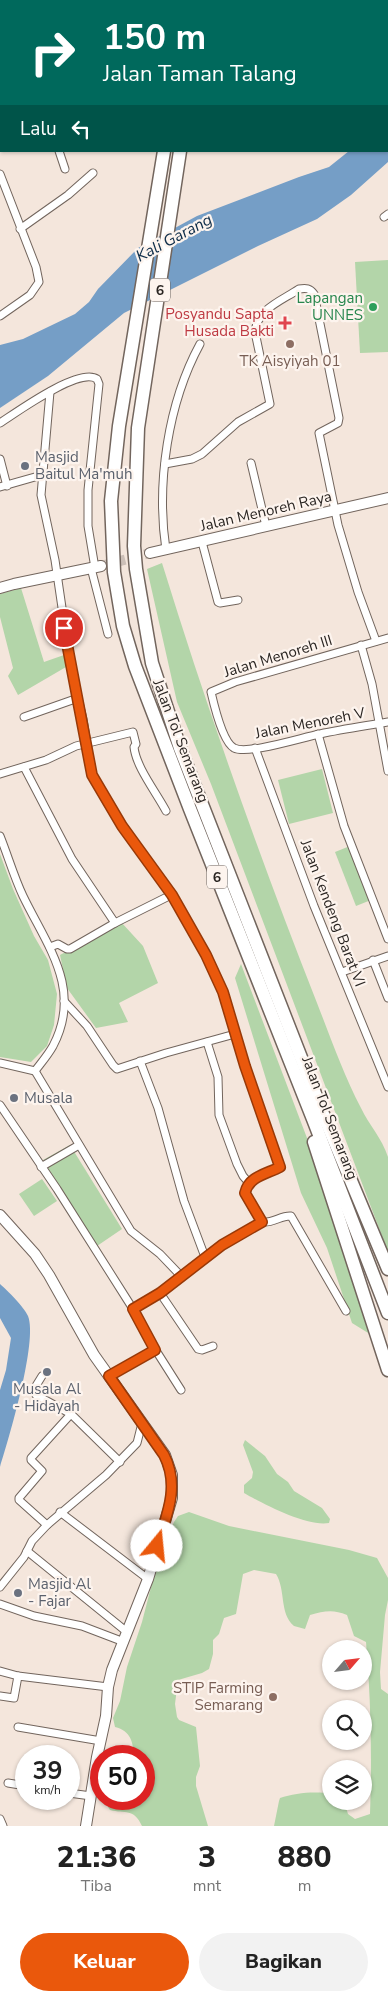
<!DOCTYPE html>
<html lang="id">
<head>
<meta charset="utf-8">
<style>
  :root { --surface:#fff; --page:#f2f2f2; --text:#222; --muted:#767676; --accent:#ea580c }
  body { margin:0; font-family:"Nunito Sans",sans-serif; background:var(--page); color:var(--text); height:100vh; display:flex; flex-direction:column; font-size:19px; white-space:nowrap }
  * { box-sizing:border-box; margin:0 }
  p { font-size:16px; color:var(--muted) }
  .icon { flex:none; width:28px; height:28px; fill:none; stroke:currentColor; stroke-width:2; stroke-linecap:round; stroke-linejoin:round }
  .map { position:relative; height:1826px; overflow:hidden }
  .sheet { display:flex; flex-direction:column; background:var(--surface); flex:1 }
  .sheet>* { flex:none }
  .hud { position:absolute; left:0px; top:0px; width:389px; height:152px; box-shadow:0 1px 4px #0004; background:#00695c; color:#fff; overflow:hidden }
  .needle { width:32px; rotate:62deg }
  .fabs { position:absolute; left:322px; top:1640px; display:grid; gap:10px }
  .fabs a { display:grid; place-items:center; width:50px; height:50px; border-radius:50%; background:var(--surface); box-shadow:0 1px 4px #0004; font-size:25px }
  .speed { position:absolute; left:15px; top:1745px; display:flex; gap:10px; font-size:25px; font-weight:700; text-align:center }
  .speed>* { display:grid; place-content:center; width:65px; height:65px; border-radius:50%; background:var(--surface); box-shadow:0 1px 4px #0004; line-height:1 }
  .speed small { font-size:12px; font-weight:400 }
  .speed .limit { border:8px solid #d22; background:#fff; color:#111 }
  .pin { position:absolute; display:grid; place-items:center; width:42px; height:42px; color:#fff; margin:-21px; border:2px solid #fff; border-radius:50%; box-shadow:0 1px 5px #0007 }
  .me { position:absolute; width:55px; margin:-28px; rotate:17deg; stroke-linejoin:round; filter:drop-shadow(0 0 4px #0008) }
  .turn { display:flex; align-items:center; gap:18px; height:105px; padding:0 20px; font-size:22px }
  .turn .icon { width:65px; height:65px; stroke-width:2.5 }
  .turn b { display:block; font-size:35px; line-height:42px }
  .then { display:flex; align-items:center; height:48px; padding:0 20px; background:#0003; gap:10px; font-size:19px }
  .eta { display:flex; justify-content:space-evenly; align-items:center; height:85px; text-align:center }
  .eta b { font-size:30px; font-weight:800; line-height:35px }
  .primary-button { display:flex; gap:10px; margin-top:auto; padding:10px 20px }
  .primary-button a { flex:1; height:58px; border-radius:30px; background:var(--accent); color:#fff; font-size:20px; font-weight:800; line-height:58px; text-align:center }
  .primary-button a+a { background:var(--page); color:var(--text) }
  .map>svg:first-child { display:block }
</style>
</head>
<body>
<div class="map">
<svg width="388" height="1826" viewBox="0 0 388 1826">
  <rect width="100%" height="100%" fill="#f4e6dc"/>
  <g fill="#b3d5a9">
    <path d="M388,260V352L360,353L355,262Z"/>
    <path d="M162,563C208,712 260,858 317,1003C330,1036 344,1076 361,1108C369,1125 382,1138 388,1157V1252L211,784L177,702L147,569Z"/>
    <path d="M21,588L44,662L64,655L66,667L18,695L8,676L13,668L0,617V594Z"/>
    <path d="M322,769L333,813L289,824L278,780Z"/>
    <path d="M350,846L371,900L356,906L335,852Z"/>
    <path d="M0,854L13,889L34,936L48,960L57,994L54,1025L47,1046L31,1062L0,1057Z"/>
    <path d="M121,922L143,946L158,983L119,1003L128,1022L96,1028L67,988L60,955Z"/>
    <path d="M241,964L307,1138L373,1336L352,1323L327,1248L301,1193L235,978Z"/>
    <path d="M70,1145L122,1229L97,1246L43,1160Z"/>
    <path d="M42,1179L57,1201L34,1216L19,1194Z"/>
    <path d="M245,1440L265,1456L277,1474L288,1482L294,1491L322,1508L330,1519L329,1523C307,1527 263,1504 244,1493V1485L252,1478L253,1472L243,1445Z"/>
    <path d="M189,1512L229,1526L349,1550L377,1558L388,1578V1600L385,1615L380,1672L381,1689L388,1694V1826H274L279,1801L280,1798C295,1793 316,1791 331,1794V1801H344L348,1814L355,1819L370,1814C372,1757 371,1699 366,1642L354,1636L347,1615C333,1609 324,1611 310,1615L305,1629L294,1626C279,1613 286,1590 276,1574L254,1570L243,1574L236,1614L224,1618L219,1634L213,1640V1654L209,1669L202,1673L178,1680L175,1704L177,1717L179,1720L196,1727L200,1766L196,1777V1786L208,1826H142C134,1808 125,1814 110,1810L108,1807V1799H144V1756H134C133,1742 131,1731 115,1727L113,1718L120,1701L127,1667L142,1622L157,1564L174,1522L178,1516Z"/>
  </g>
  <g fill="#759ec6">
    <path d="M388,119V162L351,195L317,219L258,246L124,313L48,376L0,408V345L23,339L75,314L89,302L98,289L138,248L197,216L299,177L329,167L349,151H388Z"/>
    <path d="M0,1284C8,1291 24,1307 28,1316C38,1341 9,1438 0,1467V1390L6,1370L11,1338L0,1318Z"/>
  </g>
  <g fill="none" stroke-linecap="round" stroke-linejoin="round">
    <path stroke="#ccbfb7" stroke-width="10" stroke-dasharray="10 5" stroke-linecap="butt" d="M101,566L150,553"/>
    <defs>
      <g id="minor">
        <path d="M37,0V1"/>
        <path d="M322,0L323,1"/>
        <path d="M246,1V0"/>
        <path d="M264,1L268,0"/>
        <path d="M343,1L344,0"/>
        <path d="M388,31V30"/>
        <path d="M0,37H1"/>
        <path d="M0,79L1,78"/>
        <path d="M0,141L1,140"/>
        <path d="M59,151L65,169"/>
        <path d="M0,174L36,267L39,282L30,295L0,316"/>
        <path d="M384,217L388,214"/>
        <path d="M20,229L68,195L93,173"/>
        <path d="M50,392L41,495L55,560L71,669L83,719L92,775L108,804L171,895L207,955L223,992L245,1066L279,1167C267,1174 249,1176 245,1193L261,1222L222,1245L160,1293L133,1309"/>
        <path d="M0,423C17,412 79,367 97,379L99,384L88,490V526L95,568"/>
        <path d="M0,459L7,486"/>
        <path d="M251,463L266,526"/>
        <path d="M165,464L192,459L202,454L238,422L270,404L255,332C257,309 281,301 299,289C306,288 310,288 314,294L339,418L338,423L319,433L338,525L358,592L376,641"/>
        <path d="M0,487L42,475"/>
        <path d="M202,542L218,602L220,603L238,600"/>
        <path d="M166,550C156,483 168,403 200,344"/>
        <path d="M91,568L108,634"/>
        <path d="M388,638L235,682L211,692C214,705 223,742 234,748C248,755 303,737 320,734C343,729 365,726 388,722"/>
        <path d="M361,645L372,684L388,771"/>
        <path d="M24,717L78,698"/>
        <path d="M318,734L344,826L388,939"/>
        <path d="M255,748L314,906L388,1087"/>
        <path d="M24,767L72,859L115,923"/>
        <path d="M0,774L46,760L76,746L133,732L136,744L134,747C136,767 156,792 166,811"/>
        <path d="M0,836C8,856 14,877 23,896C47,946 83,989 53,1046C48,1055 41,1063 35,1071L0,1063"/>
        <path d="M50,947L58,944L67,949H70L115,923L171,895"/>
        <path d="M373,960L388,998"/>
        <path d="M342,972L388,956"/>
        <path d="M64,1001L87,1026L113,1065L117,1069L166,1053L235,1034"/>
        <path d="M207,1042L218,1077L219,1115L237,1164L243,1176L249,1183"/>
        <path d="M140,1061L158,1108L184,1201L205,1257"/>
        <path d="M35,1071L131,1231L160,1254L181,1276"/>
        <path d="M0,1105L57,1189L133,1309L155,1349L181,1390"/>
        <path d="M41,1167L79,1145"/>
        <path d="M261,1222C273,1224 281,1215 291,1216L346,1311"/>
        <path d="M160,1293L198,1349L202,1350L213,1346"/>
        <path d="M42,1376L34,1389L36,1395L71,1414L120,1462"/>
        <path d="M109,1376L155,1349"/>
        <path d="M60,1512L148,1579"/>
        <path d="M47,1525L19,1500V1498L42,1471L31,1460V1458L71,1414"/>
        <path d="M27,1551L127,1632"/>
        <path d="M0,1587L24,1557L32,1541L47,1525L106,1475L137,1443L142,1423"/>
        <path d="M0,1604L34,1616L82,1626L124,1642"/>
        <path d="M0,1671L18,1676L108,1687"/>
        <path d="M0,1696L14,1698L18,1676"/>
        <path d="M18,1727L101,1741"/>
        <path d="M8,1783L26,1786"/>
        <path d="M69,1793L91,1796"/>
        <path d="M0,1819L3,1826"/>
      </g>
      <g id="secondary">
        <path d="M150,553L388,498"/>
        <path d="M0,588L14,584L101,566"/>
        <path d="M0,1215L35,1254L49,1275L94,1355L165,1455L172,1475V1498L148,1579L112,1670L108,1687L106,1716L97,1757L86,1826"/>
      </g>
      <g id="motorway">
        <path d="M189,1V0"/>
        <path d="M204,1V0"/>
        <path d="M164,151L119,426L111,501L114,572L123,626L135,666L190,809L313,1119L388,1313"/>
        <path d="M180,151L138,428L134,546L136,569L152,663L180,748L323,1114L388,1269"/>
        <path d="M314,1142L388,1370"/>
      </g>
    </defs>
    <use href="#minor" stroke="#72655d" stroke-width="9"/>
    <use href="#secondary" stroke="#72655d" stroke-width="12"/>
    <use href="#motorway" stroke="#72655d" stroke-width="15"/>
    <use href="#minor" stroke="#fff" stroke-width="7"/>
    <use href="#secondary" stroke="#fff" stroke-width="10"/>
    <use href="#motorway" stroke="#fff" stroke-width="12"/>
  </g>
  <g fill="none" stroke-linecap="round" stroke-linejoin="round">
    <defs>
      <path id="route" d="M64,628L92,775L122,826L172,895L206,955L223,992L245,1066L280,1167C267,1174 249,1176 245,1193L262,1222L222,1245L160,1293L133,1309L155,1350L109,1376L164,1455C180,1486 167,1515 157,1546"/>
    </defs>
    <use href="#route" stroke="#983908" stroke-width="12"/>
    <use href="#route" stroke="#ea580c" stroke-width="9"/>
  </g>
  <circle fill="#2e9e5b" stroke="#fdf4ee" stroke-width="2" cx="373" cy="307" r="5"/>
  <path fill="#e0444e" stroke="#fdf4ee" stroke-width="2" d="M282.5 315.5h5v5h5v5h-5v5h-5v-5h-5v-5h5z"/>
  <g fill="#8d6e63" stroke="#fdf4ee" stroke-width="2">
    <circle cx="290" cy="344" r="5"/>
    <circle cx="273" cy="1697" r="5"/>
  </g>
  <g fill="#6b7280" stroke="#fdf4ee" stroke-width="2">
    <circle cx="25" cy="466" r="5"/>
    <circle cx="14" cy="1098" r="5"/>
    <circle cx="47" cy="1372" r="5"/>
    <circle cx="18" cy="1593" r="5"/>
  </g>
  <g text-anchor="middle" dominant-baseline="central" stroke-width="4.5" stroke-linejoin="round" paint-order="stroke">
    <g fill="#fdf4ee" stroke="#69635f" stroke-width="1">
      <rect x="150" y="278.5" width="20" height="23" rx="4"/>
      <rect x="207" y="865.5" width="20" height="23" rx="4"/>
    </g>
    <g font-size="14" font-weight="bold" fill="#2a2522">
      <text x="160" y="290">6</text>
      <text x="217" y="877">6</text>
    </g>
    <g font-size="15" fill="#27864d" stroke="#fdf4ee" text-anchor="end">
      <text x="363" y="298">Lapangan<tspan x="363" dy="17">UNNES</tspan></text>
    </g>
    <g font-size="15" fill="#be3a42" stroke="#fdf4ee" text-anchor="end">
      <text x="274" y="314">Posyandu Sapta<tspan x="274" dy="17">Husada Bakti</tspan></text>
    </g>
    <g font-size="15" fill="#785e54" stroke="#fdf4ee">
      <text x="290" y="361">TK Aisyiyah 01</text>
      <text x="263" y="1688" text-anchor="end">STIP Farming<tspan x="263" dy="17">Semarang</tspan></text>
    </g>
    <g font-size="15" fill="#5b616d" stroke="#fdf4ee" text-anchor="start">
      <text x="35" y="457">Masjid<tspan x="35" dy="17">Baitul Ma'muh</tspan></text>
      <text x="24" y="1098">Musala</text>
      <text x="47" y="1389" text-anchor="middle">Musala Al<tspan x="47" dy="17">- Hidayah</tspan></text>
      <text x="28" y="1584">Masjid Al<tspan x="28" dy="17">- Fajar</tspan></text>
    </g>
    <g font-size="15" fill="#2a2522" stroke="#fdf4ee">
      <text transform="translate(266 511) rotate(-13)">Jalan Menoreh Raya</text>
      <text transform="translate(278 656) rotate(-17)">Jalan Menoreh III</text>
      <text transform="translate(310 723) rotate(-11)">Jalan Menoreh V</text>
      <text transform="translate(181 741) rotate(69)">Jalan Tol Semarang</text>
      <text transform="translate(333 913) rotate(69)">Jalan Kendeng Barat VI</text>
      <text transform="translate(330 1118) rotate(69)">Jalan Tol Semarang</text>
    </g>
    <g font-size="16" font-style="italic" fill="#0e2d49" stroke="#fdf4ee">
      <text transform="translate(174 238) rotate(-28)">Kali Garang</text>
    </g>
  </g>
</svg>
<div class="fabs">
<a><svg class="needle" viewBox="-14 -14 28 28"><path d="M0-13l5 13h-10z" fill="#e53935"/><path d="M0 13l5-13h-10z" fill="#767676"/></svg></a>
<a><svg class="icon" aria-label="search" viewBox="0 0 24 24"><circle cx="10" cy="10" r="6"/><path d="M15 15l6 6"/></svg></a>
<a><svg class="icon" aria-label="layers" viewBox="0 0 24 24"><path d="M12 4l9 5-9 5-9-5zM3 14l9 5 9-5"/></svg></a>
</div>
<div class="speed"><div>39<small>km/h</small></div><div class="limit">50</div></div>
<div class="pin" style="left:64px;top:628px;background:#d93025"><svg class="icon" aria-label="arrive" viewBox="0 0 24 24"><path d="M6 21V4h12l-3 4 3 4H6"/></svg></div>
<svg class="me" style="left:157px;top:1546px" viewBox="-20 -20 40 40"><circle r="19" fill="#fff"/><path d="M0-13L10 11 0 6-10 11z" fill="#ea580c"/></svg>
<div class="hud">
<div class="turn"><svg class="icon" aria-label="right" viewBox="0 0 24 24"><path d="M7 20v-9h11M14 6l5 5-5 5"/></svg><div><b>150 m</b>Jalan Taman Talang</div></div>
<div class="then">Lalu<svg class="icon" aria-label="left" viewBox="0 0 24 24"><path d="M17 20v-9H6M10 6l-5 5 5 5"/></svg></div>
</div>
</div>
<section class="sheet">
<div class="eta">
<div><b>21:36</b><p>Tiba</p></div>
<div><b>3</b><p>mnt</p></div>
<div><b>880</b><p>m</p></div>
</div>
<div class="primary-button"><a>Keluar</a><a>Bagikan</a></div>
</section>
</body>
</html>
